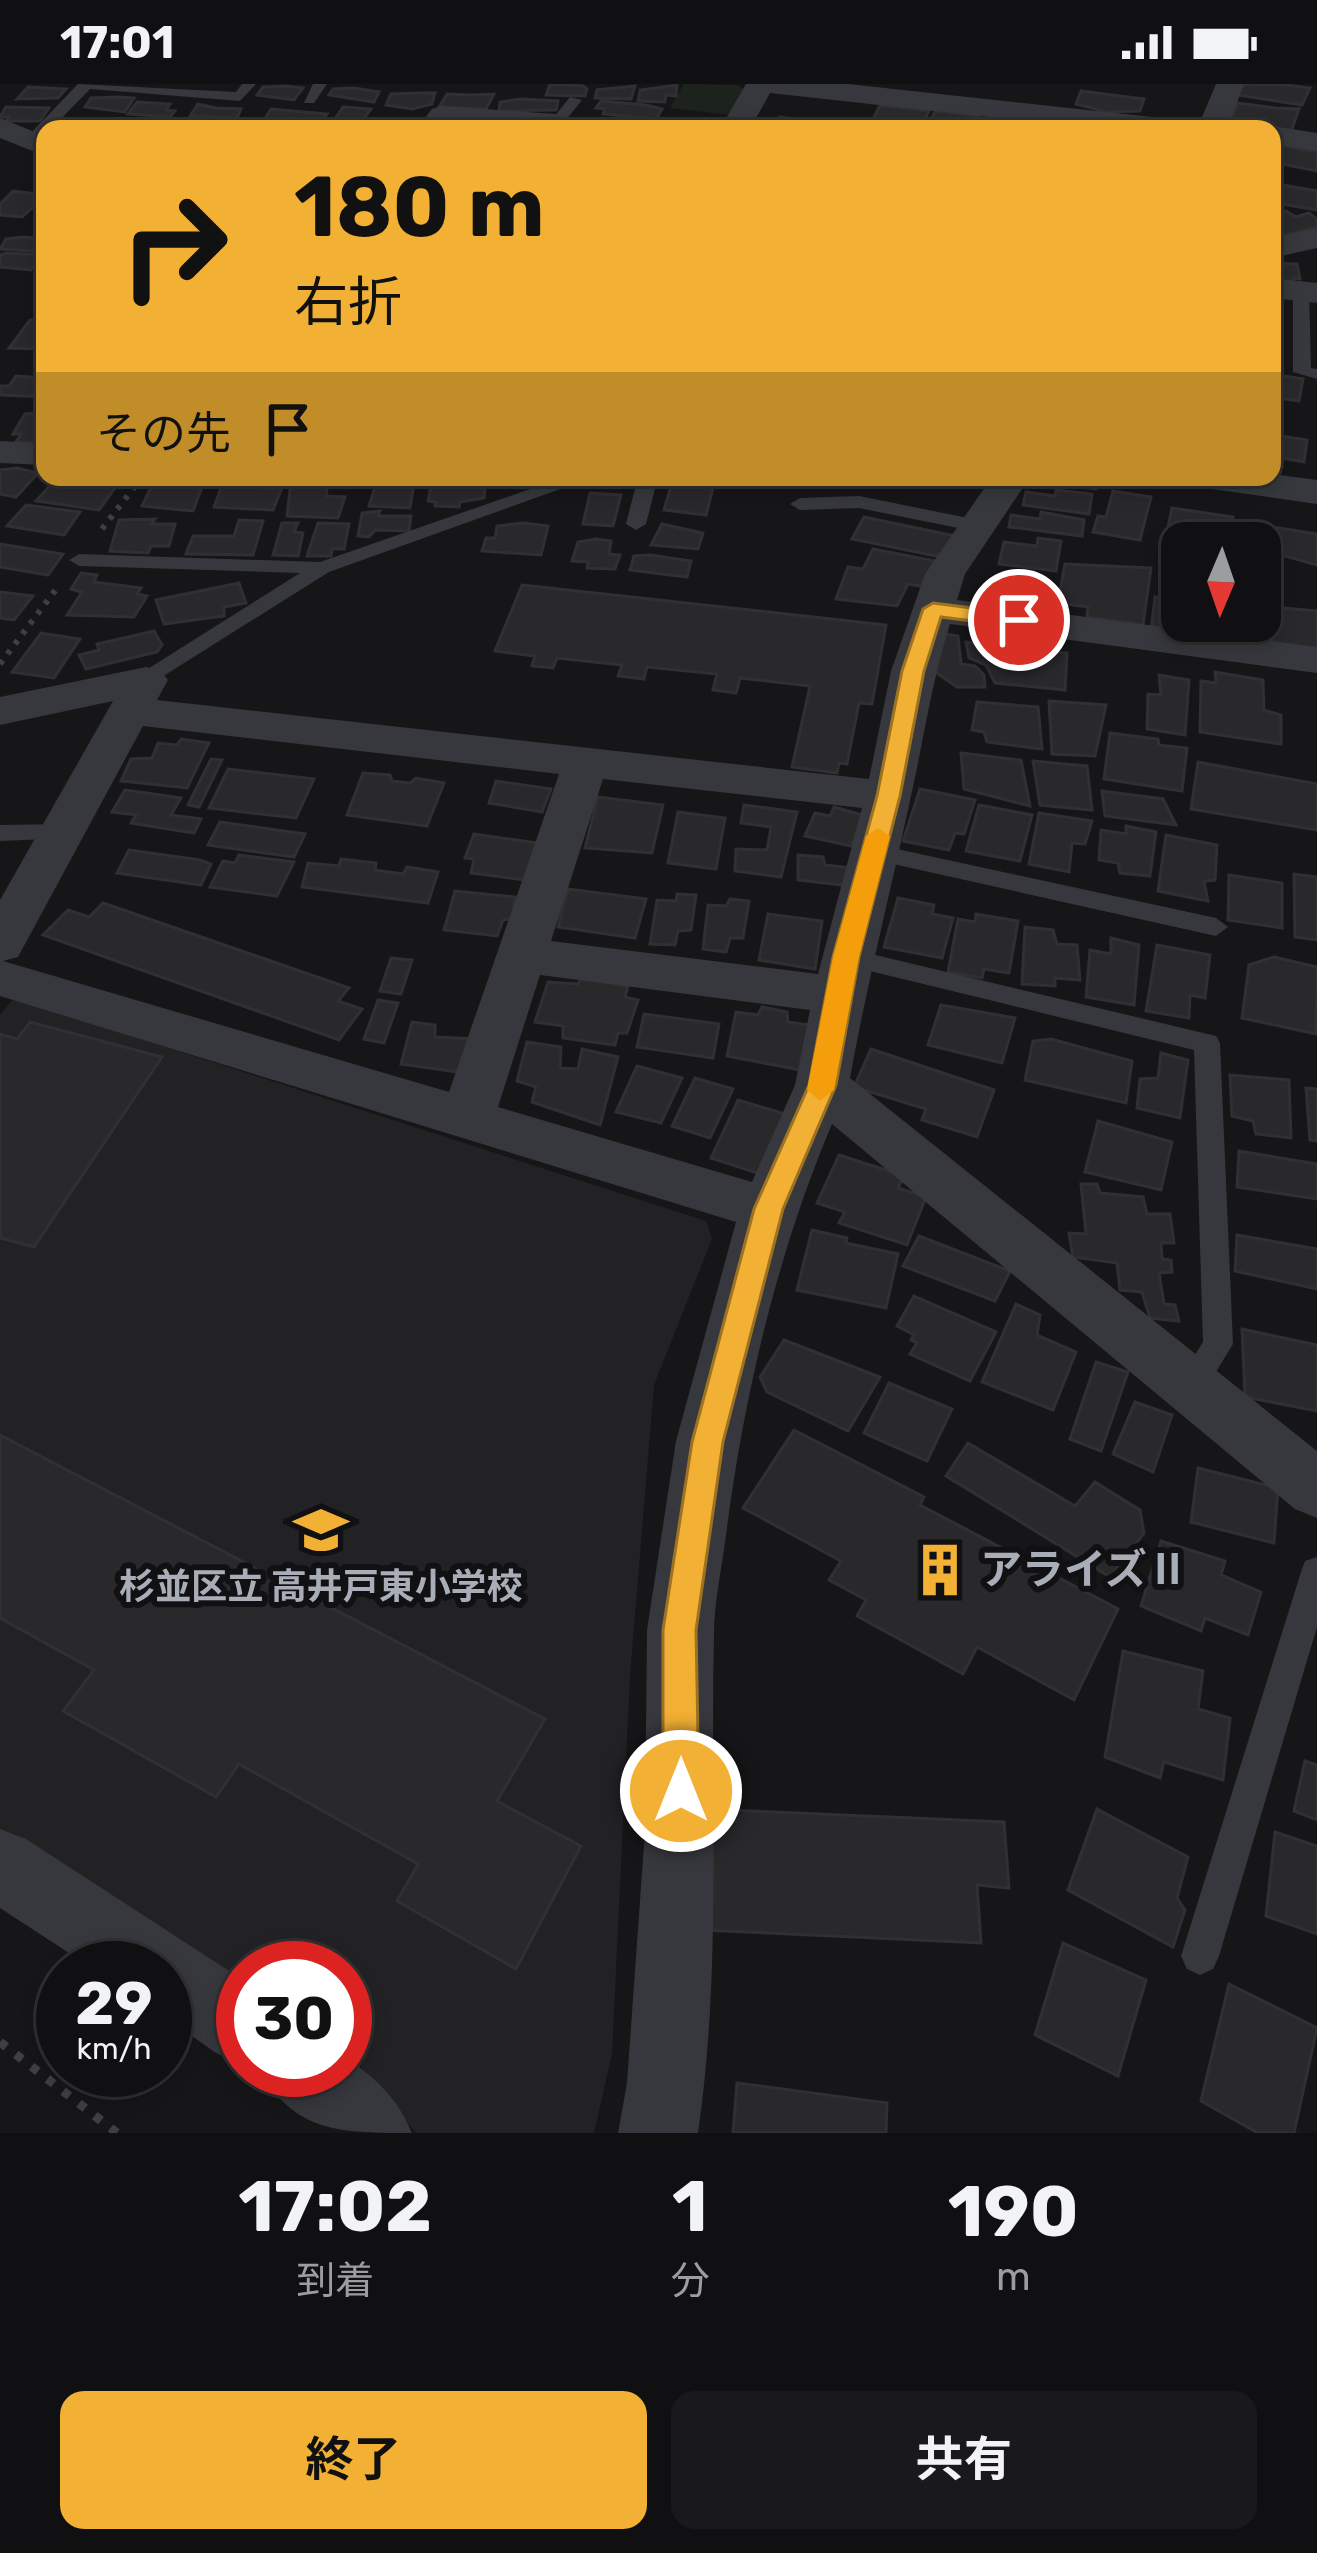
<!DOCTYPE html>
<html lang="ja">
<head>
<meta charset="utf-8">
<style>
  :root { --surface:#101012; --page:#19191b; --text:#f1f3f6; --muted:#9c9d9f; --line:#303032; --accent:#f2b134 }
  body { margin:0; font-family:Rubik,"Noto Sans JP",sans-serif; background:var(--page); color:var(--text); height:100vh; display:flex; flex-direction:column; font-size:45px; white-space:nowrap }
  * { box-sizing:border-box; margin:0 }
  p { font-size:39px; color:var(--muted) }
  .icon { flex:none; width:66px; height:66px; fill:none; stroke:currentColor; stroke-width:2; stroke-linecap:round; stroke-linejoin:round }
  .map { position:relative; height:2049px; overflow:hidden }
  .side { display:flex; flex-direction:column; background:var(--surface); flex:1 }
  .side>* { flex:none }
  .hud { position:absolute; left:36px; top:36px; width:1245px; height:366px; border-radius:24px; box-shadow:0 6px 18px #0003,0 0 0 3px var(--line); background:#f2b134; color:#111; overflow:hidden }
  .needle { width:78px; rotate:182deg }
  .buttons { position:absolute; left:1161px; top:438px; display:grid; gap:24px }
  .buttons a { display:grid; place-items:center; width:120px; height:120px; border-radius:24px; background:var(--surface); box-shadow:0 6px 18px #0003,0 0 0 3px var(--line); font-size:60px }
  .speed { position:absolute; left:36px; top:1857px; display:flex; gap:24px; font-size:60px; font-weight:700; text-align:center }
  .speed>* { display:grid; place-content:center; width:156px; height:156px; border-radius:50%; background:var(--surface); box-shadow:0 6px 18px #0003,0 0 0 3px var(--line); line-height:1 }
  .speed small { font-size:30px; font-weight:400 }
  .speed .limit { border:18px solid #d22; background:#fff; color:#111 }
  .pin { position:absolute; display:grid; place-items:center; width:102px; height:102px; color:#fff; margin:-51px; border:6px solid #fff; border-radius:50%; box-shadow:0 3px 12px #0007 }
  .me { position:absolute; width:132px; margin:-66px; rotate:0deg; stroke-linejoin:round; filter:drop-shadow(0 0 9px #0008) }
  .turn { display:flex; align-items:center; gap:42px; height:252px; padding:0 60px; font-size:54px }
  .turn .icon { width:156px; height:156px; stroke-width:2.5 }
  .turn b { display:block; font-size:84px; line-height:102px }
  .then { display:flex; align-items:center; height:114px; padding:0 60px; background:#0003; gap:24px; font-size:45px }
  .eta { display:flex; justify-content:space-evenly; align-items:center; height:204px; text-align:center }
  .eta b { font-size:72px; font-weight:700; line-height:84px }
  .action { display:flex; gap:24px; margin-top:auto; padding:24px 60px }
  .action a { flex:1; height:138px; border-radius:24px; background:var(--accent); color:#111; font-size:48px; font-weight:700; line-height:138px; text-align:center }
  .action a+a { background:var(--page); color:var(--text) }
  .status { display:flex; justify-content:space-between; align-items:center; height:84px; padding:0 60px; background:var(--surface); direction:ltr }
  .status svg { height:33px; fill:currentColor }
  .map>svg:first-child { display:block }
</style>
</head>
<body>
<div class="status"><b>17:01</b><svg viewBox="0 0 49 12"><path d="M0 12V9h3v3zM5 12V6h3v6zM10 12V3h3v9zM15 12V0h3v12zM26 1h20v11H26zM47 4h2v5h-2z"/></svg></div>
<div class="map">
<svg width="1317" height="2049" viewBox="0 0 1317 2049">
  <rect width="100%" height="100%" fill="#161618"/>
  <path fill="#222225" d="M14,914L706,1137L712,1155L654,1301L630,1592L612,1970L594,2049H416L357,1978L345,1970V1884H243V1904L0,1745V931Z"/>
  <path fill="#1c231d" d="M684,0L737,1L747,8L730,31L670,24Z"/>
  <g fill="#29292c" stroke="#303034" stroke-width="3">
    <path d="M550,0L583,2L587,5L585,12L546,11Z"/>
    <path d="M1244,0L1286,1L1310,4L1302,21L1238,11Z"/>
    <path d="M677,1L676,12L666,11L665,18L638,17L640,6Z"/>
    <path d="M635,2L631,15L595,14L597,6Z"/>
    <path d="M28,3L66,5L58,14L17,15Z"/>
    <path d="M263,3L286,2L303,4L294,16L257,11Z"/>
    <path d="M354,4L379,8L374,18L329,11L333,5Z"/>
    <path d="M1081,7L1144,15L1140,27L1107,28L1076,20Z"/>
    <path d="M420,9H435L432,20L412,25L386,21L391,10Z"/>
    <path d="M447,10L469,11L494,10L486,25L439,23Z"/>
    <path d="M91,14L118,13L134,14L125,28L85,23Z"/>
    <path d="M521,15L558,17L556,26L499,27L500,18Z"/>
    <path d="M601,17L646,21L662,25L656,35L603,30L605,25L596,24Z"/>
    <path d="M137,18L170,20L166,26L175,27L170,33L128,30Z"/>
    <path d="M1238,19L1275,24L1299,25L1291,48L1230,39Z"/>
    <path d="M198,20L216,24L241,25L237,34L190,32Z"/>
    <path d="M880,21L929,27L921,43L872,37Z"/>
    <path d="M6,23L49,24L40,37H6L9,33H0Z"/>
    <path d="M343,23L371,25L357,43L331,41Z"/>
    <path d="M271,25L327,30L318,41L264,36Z"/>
    <path d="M935,27L980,32L974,45L928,42Z"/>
    <path d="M780,33L822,40L852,38L848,45H772Z"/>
    <path d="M1272,60L1317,68V87L1272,78Z"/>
    <path d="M1283,101L1317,107V126L1276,119Z"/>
    <path d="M13,107L45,111V112L22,133L0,131V120Z"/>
    <path d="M1286,127L1296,133L1309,129L1317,135V143L1273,154L1272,130Z"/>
    <path d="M23,153L45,155V168L0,165L6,155Z"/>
    <path d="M7,169L43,171L31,186L0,183V171Z"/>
    <path d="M1272,179L1297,180L1300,195L1293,194L1294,200L1272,198Z"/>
    <path d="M30,236L45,237L42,265L9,264Z"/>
    <path d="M1272,290L1303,295L1299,317L1272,313Z"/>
    <path d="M16,292L45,294V313L0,311V302H9Z"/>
    <path d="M45,328L42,360L16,358L21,350H13L25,330Z"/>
    <path d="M1280,352L1307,356L1304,378L1277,373Z"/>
    <path d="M17,384L38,389L16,413L0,410V386Z"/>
    <path d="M370,393L414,399L410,424L369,422L375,403H366Z"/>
    <path d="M1040,393H1098L1096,405L1039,397Z"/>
    <path d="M155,395L196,397L194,403H202L193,427L142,422Z"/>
    <path d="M55,396L115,404L99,426L36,417Z"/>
    <path d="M291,396L328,397L326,412L345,413L338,434L287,432Z"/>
    <path d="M432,396H486L484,414L460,418L459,423L435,422V418L428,417Z"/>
    <path d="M223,398H264L262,404H282L273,426L214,423Z"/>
    <path d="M687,401L713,404L706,431L664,426L671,402Z"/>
    <path d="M1056,406L1092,410L1089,430L1023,421L1026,408L1055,412Z"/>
    <path d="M1113,407L1151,413L1140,456L1093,448L1098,432L1106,433Z"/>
    <path d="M590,409L621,411L613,442L583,440Z"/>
    <path d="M26,421L80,428L64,451L7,442Z"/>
    <path d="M1172,424L1233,433L1229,459L1165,458Z"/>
    <path d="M380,427L378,432H411L409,447L375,446L369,453L358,452L362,429Z"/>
    <path d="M1041,428L1084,436L1082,452L1009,443L1011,431L1040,435Z"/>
    <path d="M864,433L956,452L946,474L852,455Z"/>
    <path d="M155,435L151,440H175L169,462H151L148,469L110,467L119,436Z"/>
    <path d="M239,436L263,437L253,471L186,470L193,452H234Z"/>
    <path d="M282,439H298L294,448L303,449L298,472L273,471Z"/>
    <path d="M318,439L349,440L344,465H332L331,472H307Z"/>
    <path d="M523,439L548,442L541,471L482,467L486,454H495L497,442Z"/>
    <path d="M662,440L703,449L698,465L651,461Z"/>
    <path d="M1254,440L1317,450V481L1260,465V459H1251Z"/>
    <path d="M1038,454L1061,457L1056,487L999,480L1004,458L1037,462Z"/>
    <path d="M596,455L611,457L609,470L620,471L615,485L587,484L588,478L572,477L578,458Z"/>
    <path d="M0,460L63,470L48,491L0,483Z"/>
    <path d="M873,465L940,478L926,503L908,500L897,522L836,515L848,483L863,485Z"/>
    <path d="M650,471L691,477L687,493L630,486L634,472Z"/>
    <path d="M1065,480L1151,484L1143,541L1087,533L1088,523L1058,519Z"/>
    <path d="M81,489L97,491L94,498L141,504L137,510L147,512L134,533L67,531L82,508L71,505Z"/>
    <path d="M995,496L1054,504L1048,531L978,527L984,502H992Z"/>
    <path d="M239,499L246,519L224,523V532L164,540L156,516Z"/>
    <path d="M522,501L886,541L872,620L859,619L847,680L839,679L837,689L792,683L810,602L740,594L736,609L713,606L717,590L647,583L644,595L618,592L622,581L557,574L553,584L532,582L535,572L495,567Z"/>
    <path d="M0,508L33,512L14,536L0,534Z"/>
    <path d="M1155,513L1182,517V537H1238V559L1151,547Z"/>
    <path d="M1260,522L1317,527V566L1260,558L1261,546L1253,545L1254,537H1260Z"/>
    <path d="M154,547L162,561L157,568L86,585L79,571L99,566L97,560Z"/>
    <path d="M41,549L80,555L54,594L12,588Z"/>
    <path d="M938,549L958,552L961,580L975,582L984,591L985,603H957L934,587Z"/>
    <path d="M966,558L1067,569L1065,606L995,599L986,581L969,574Z"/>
    <path d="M1215,588L1263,596L1264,626L1281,631V660L1200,648L1201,597L1216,599Z"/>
    <path d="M1159,591L1189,596L1185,651L1147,645L1148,610L1161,611Z"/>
    <path d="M1049,617L1106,621L1095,672L1052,670Z"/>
    <path d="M977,618L1038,623L1042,665L987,658L984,648L972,646Z"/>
    <path d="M1110,649L1158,655L1159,661L1187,664L1182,707L1104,695Z"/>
    <path d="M181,655L209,659L187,704L121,697L131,675L152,674L158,659L177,661Z"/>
    <path d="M961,669L1021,676L1030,722L964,705Z"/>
    <path d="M211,675L222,676L199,723L188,721Z"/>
    <path d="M1033,677L1087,682L1092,726L1040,721Z"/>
    <path d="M1198,678L1317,700V746L1191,725Z"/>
    <path d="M228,685L314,695L296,734L209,724Z"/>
    <path d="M363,689L390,691L392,697L410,699L416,694L444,699L427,742L347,731Z"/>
    <path d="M496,697L551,705L542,728L489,719Z"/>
    <path d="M920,705L975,716L964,750L955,749L949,766L903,757Z"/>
    <path d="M125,706L181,714L171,731L201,735L194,749L131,739L136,731L112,728Z"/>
    <path d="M1102,707L1163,715L1176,741L1105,732Z"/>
    <path d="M598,713L663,721L652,769L585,764Z"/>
    <path d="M744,721L797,728L781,793L735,787L736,765L767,766L771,743L741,739Z"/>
    <path d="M979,721L1032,731L1020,777L966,767Z"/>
    <path d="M834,723L863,731L851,762L805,752L815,729L830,732Z"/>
    <path d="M678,728L725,734L716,785L668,779Z"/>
    <path d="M1039,729L1092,737L1085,760L1072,759L1069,788L1029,780Z"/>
    <path d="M220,738L305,750L294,773L208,761Z"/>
    <path d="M1126,742L1156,748L1150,792L1120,789L1118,779L1099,776L1101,746L1126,750Z"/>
    <path d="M474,750L537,759L525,796L471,789L474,775L465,774Z"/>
    <path d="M1166,751L1217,761L1215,796L1204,797L1208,817L1158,807Z"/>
    <path d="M129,766L200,776L211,780L201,801L117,789Z"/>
    <path d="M239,771L294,778L277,812L210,803L223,777L235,779Z"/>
    <path d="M798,771L823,773L825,781L852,784L850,802L798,796Z"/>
    <path d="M341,775L376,779L375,786L403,790L407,783L438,788L428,819L302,803L308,779L339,782Z"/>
    <path d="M1294,790L1317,793V856L1295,853Z"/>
    <path d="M1229,791L1282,799V844L1228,836Z"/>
    <path d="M568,805L646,815L635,854L558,843Z"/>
    <path d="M455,807L515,813L513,834L503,836L497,852L444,846Z"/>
    <path d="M677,810L696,811L691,846L678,847L675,861L650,860L657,816L676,817Z"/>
    <path d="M898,814L934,821L932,830L953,834L942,874L884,863Z"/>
    <path d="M730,815L749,817L743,854H730L726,868L703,865L708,821L726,822Z"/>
    <path d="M103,819L349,904L338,917L362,925L339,956L43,851L68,826L89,833Z"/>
    <path d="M768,830L822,837L815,885L759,876Z"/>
    <path d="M976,830L1018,837L1009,889L984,885L982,894L948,888L958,835L975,838Z"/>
    <path d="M1025,843L1053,846L1057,860L1077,861L1080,896L1055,894V902L1022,900Z"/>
    <path d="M1111,854L1139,861L1134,921L1086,913L1090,866L1111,870Z"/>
    <path d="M1157,861L1210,871L1205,914L1190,911L1189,934L1146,927Z"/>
    <path d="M1274,873L1317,883L1316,950L1242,934L1249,881Z"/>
    <path d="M391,874L412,876L401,910L380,907Z"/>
    <path d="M582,893L628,902L625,913L638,916L627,949H618L615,961L563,954V942L535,938L548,898L578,900Z"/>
    <path d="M378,916L398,919L384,959L364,955Z"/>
    <path d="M941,921L1015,934L1002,979L928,961Z"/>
    <path d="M762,923L787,928L788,938L809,941L800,986L727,972L736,928L758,931Z"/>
    <path d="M644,930L719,940L713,974L637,963Z"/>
    <path d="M30,938L162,973L34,1163L0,1154V950L17,955Z"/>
    <path d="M412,938L435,941V953L476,955L465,989L401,980Z"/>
    <path d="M1051,955L1132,977L1126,1019L1025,996L1033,957Z"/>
    <path d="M527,958L561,963L560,984L578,985L582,965L618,973L600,1041L532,1018L536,1003L517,997Z"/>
    <path d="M871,965L994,1006L977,1053L922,1036L926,1025L854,1003Z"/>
    <path d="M1161,969L1188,976L1180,1034L1137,1024L1140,995L1158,994Z"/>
    <path d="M637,982L682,994L661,1039L616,1028Z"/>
    <path d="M1230,991L1289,996L1291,1054L1256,1050L1253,1037L1232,1032Z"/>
    <path d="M695,994L733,1005L710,1054L672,1042Z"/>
    <path d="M1306,1004L1317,1005V1057L1310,1056Z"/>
    <path d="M738,1016L785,1030L757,1089L711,1074Z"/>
    <path d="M1098,1037L1172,1058L1161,1106L1085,1088Z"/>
    <path d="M1239,1067L1317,1080V1115L1237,1103Z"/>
    <path d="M839,1071L904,1092L898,1104L926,1113L907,1161L839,1139L845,1128L817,1119Z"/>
    <path d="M1081,1100H1097L1100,1109L1143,1113L1147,1130H1170L1174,1159H1161L1162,1175L1171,1176L1172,1188L1159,1189L1164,1220L1175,1221L1179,1237L1150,1234L1142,1208L1120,1206L1117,1179L1073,1173L1069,1149L1086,1150Z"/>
    <path d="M812,1146L847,1154L846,1159L898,1170L886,1224L797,1206Z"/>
    <path d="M1237,1151L1317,1165V1205L1235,1187Z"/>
    <path d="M919,1152L1010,1187L995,1217L903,1182Z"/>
    <path d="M914,1212L996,1248L970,1297L910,1270L917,1259L911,1256L914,1251L897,1242Z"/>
    <path d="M1016,1220L1040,1231L1037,1251L1076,1268L1053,1326L982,1298Z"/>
    <path d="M1242,1245L1317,1261V1327L1245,1313Z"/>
    <path d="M784,1256L880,1293L848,1347L767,1308L760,1293Z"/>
    <path d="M1096,1278L1128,1288L1101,1367L1070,1355Z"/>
    <path d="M889,1299L952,1325L927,1377L864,1349Z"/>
    <path d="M1135,1318L1172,1331L1153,1388L1113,1370Z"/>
    <path d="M794,1346L924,1413L920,1421L1118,1525L1074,1616L977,1563L963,1590L857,1532L866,1516L829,1496L841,1477L743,1424Z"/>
    <path d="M0,1351L545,1635L497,1717L581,1762L516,1885L397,1817L418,1780L239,1680L216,1713L63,1627L94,1586L0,1534Z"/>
    <path d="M968,1359L1075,1422L1095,1398L1140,1426L1144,1449L1110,1493L946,1392Z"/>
    <path d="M1198,1384L1278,1404L1274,1459L1191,1438Z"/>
    <path d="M1161,1457L1225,1477L1221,1491L1261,1508L1248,1551L1205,1534L1201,1547L1141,1522Z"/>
    <path d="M1123,1567L1203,1587L1198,1625L1230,1634L1223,1696L1164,1678L1160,1694L1105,1673Z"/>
    <path d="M1305,1677L1317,1681V1736L1294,1727Z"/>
    <path d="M707,1725L1004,1738L1009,1804L977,1801L981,1859L704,1846Z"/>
    <path d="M1097,1725L1188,1773L1177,1814L1185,1826L1173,1863L1068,1806Z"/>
    <path d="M1275,1748L1317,1762V1850L1266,1832Z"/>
    <path d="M1063,1859L1146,1896L1118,1992L1035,1951Z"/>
    <path d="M1229,1900L1317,1944L1294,2049H1258L1201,2017Z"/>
    <path d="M737,1999L887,2019L886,2049H733Z"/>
  </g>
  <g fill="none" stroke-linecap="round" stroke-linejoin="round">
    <g stroke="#3d3f44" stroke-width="6" stroke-dasharray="4.5 8" stroke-linecap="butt">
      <path d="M102,445L142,393"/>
      <path d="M0,580L60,500"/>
    </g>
    <path stroke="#3d3f44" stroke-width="9" stroke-dasharray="8 12" stroke-linecap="butt" d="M0,1958L117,2049"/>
    <g fill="#37383d" fill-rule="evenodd">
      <path d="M78,0L236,8L242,0H256L240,17L90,5L51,45H45L36,60H26V54Z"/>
      <path d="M313,0H327L314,19H304Z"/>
      <path d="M570,13L582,16L561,42H551L549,39Z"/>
      <path d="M1301,202L1309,207L1311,284L1317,285V295L1293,288V207Z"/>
      <path d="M565,393H594L329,488L146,603L138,601V591L300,489L79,482L69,476L79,470L320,478Z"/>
      <path d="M638,393H658L646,440L636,446L626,440Z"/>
      <path d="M859,412L978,436L988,442L978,448L859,424L800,426L790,420L800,414Z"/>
      <path d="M63,740L75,748L71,754L0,757V741Z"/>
      <path d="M874,760L1216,834L1228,843L1216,852L866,774L862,768Z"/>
      <path d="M846,864L1216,952L1220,959L1233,1260L1200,1314L1189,1318L1178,1314L1174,1305L1203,1258L1194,966L837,879L833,873Z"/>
      <path d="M1317,1473V1543L1219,1872L1213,1885L1200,1891L1187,1885L1181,1872L1301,1488L1305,1477Z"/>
    </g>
    <g fill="#37383d" fill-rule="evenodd">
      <path d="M746,0H848L1180,36L1195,45H1099L770,9L750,45H720Z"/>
      <path d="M1216,0H1244L1227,45H1197Z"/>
      <path d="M442,22L556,30L571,39L567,45L450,40L446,45H416L432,25Z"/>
      <path d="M0,34L45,52V72L0,54Z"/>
      <path d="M1272,42L1317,49V67L1272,60V45H1261Z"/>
      <path d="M1317,144V164L1272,174V154Z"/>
      <path d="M1272,194L1317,199V219L1272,214Z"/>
      <path d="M0,357L45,359V381L0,379Z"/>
      <path d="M1272,390L1317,396V420L1212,405L1198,401L1193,393Z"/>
      <path d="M992,393H1030L965,490L957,516L1317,563V589L950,540C932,596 924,654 911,712C891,806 867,899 850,994L1317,1367V1434L1295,1425L832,1040C777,1170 744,1311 726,1451C722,1484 714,1518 714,1550C710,1717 722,1884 698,2049H618L627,1999L645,1747L647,1546L676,1357L736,1138L0,912V816L113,617L0,641V613L146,583L161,587L168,596L157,616L869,695L891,587L925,490ZM143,642L559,690L449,1008L3,877L18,873ZM603,695L862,724L818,890L551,857ZM540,891L810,926L795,1001L752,1098L498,1023Z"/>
      <path d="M0,1745L26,1755L243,1896V1980L216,1969L165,1933V1884H92L0,1824Z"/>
      <path d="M345,1972C376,1995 397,2013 412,2049C342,2049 293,2049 261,1986H345Z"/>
    </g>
  </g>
  <path fill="#f2b134" stroke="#9d7322" stroke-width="3" d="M933,519L1019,530L1029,536L1019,543L941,533L924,587L900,712L859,873L836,1001L783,1125L723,1358L696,1546L699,1707L693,1720L681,1725L668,1720L663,1707V1546L692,1358L754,1125L809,1001L833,873L877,712L902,587L923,525Z"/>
  <path fill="#f59e0b" d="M878,744L890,752L859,873L834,1006L820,1017L807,1006L833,873L866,752Z"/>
  <defs>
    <symbol id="school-bare" viewBox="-9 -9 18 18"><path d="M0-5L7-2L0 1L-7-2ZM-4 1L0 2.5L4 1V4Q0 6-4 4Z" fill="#f2b134" stroke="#111113" stroke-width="2.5" paint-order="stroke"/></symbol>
    <symbol id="building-bare" viewBox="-9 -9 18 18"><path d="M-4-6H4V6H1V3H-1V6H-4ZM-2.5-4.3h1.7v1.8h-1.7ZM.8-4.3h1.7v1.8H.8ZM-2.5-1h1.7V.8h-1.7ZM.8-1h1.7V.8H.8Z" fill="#f2b134" stroke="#111113" stroke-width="2.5" paint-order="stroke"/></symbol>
  </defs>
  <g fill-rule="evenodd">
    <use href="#school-bare" x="283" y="1408" width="76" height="76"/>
    <use href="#building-bare" x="902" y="1448" width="76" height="76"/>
  </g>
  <g text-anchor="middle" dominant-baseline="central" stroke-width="12" stroke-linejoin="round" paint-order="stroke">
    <g font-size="36" font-weight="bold" fill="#a8adb8" stroke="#111113">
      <text x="321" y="1502">杉並区立 高井戸東小学校</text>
    </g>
    <g font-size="42" font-weight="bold" fill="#a8adb8" stroke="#111113" text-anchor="start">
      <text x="980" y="1486">アライズⅡ</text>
    </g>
  </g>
</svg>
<div class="buttons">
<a><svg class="needle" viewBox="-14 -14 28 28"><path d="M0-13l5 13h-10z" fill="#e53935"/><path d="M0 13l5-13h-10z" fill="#9c9d9f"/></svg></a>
</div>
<div class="speed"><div>29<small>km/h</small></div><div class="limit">30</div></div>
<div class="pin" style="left:1019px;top:536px;background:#d93025"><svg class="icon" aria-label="arrive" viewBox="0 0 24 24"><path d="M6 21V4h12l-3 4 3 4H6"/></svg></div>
<svg class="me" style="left:681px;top:1707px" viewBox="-20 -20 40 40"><circle r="17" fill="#f2b134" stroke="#fff" stroke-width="3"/><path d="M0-11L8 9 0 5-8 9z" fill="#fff"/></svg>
<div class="hud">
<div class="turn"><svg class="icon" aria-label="right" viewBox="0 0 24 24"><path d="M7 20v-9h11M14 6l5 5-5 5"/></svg><div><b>180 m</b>右折</div></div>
<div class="then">その先<svg class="icon" aria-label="arrive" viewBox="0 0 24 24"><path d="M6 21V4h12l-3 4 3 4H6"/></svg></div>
</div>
</div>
<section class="side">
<div class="eta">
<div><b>17:02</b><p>到着</p></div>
<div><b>1</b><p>分</p></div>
<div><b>190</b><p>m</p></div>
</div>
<div class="action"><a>終了</a><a>共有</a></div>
</section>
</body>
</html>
